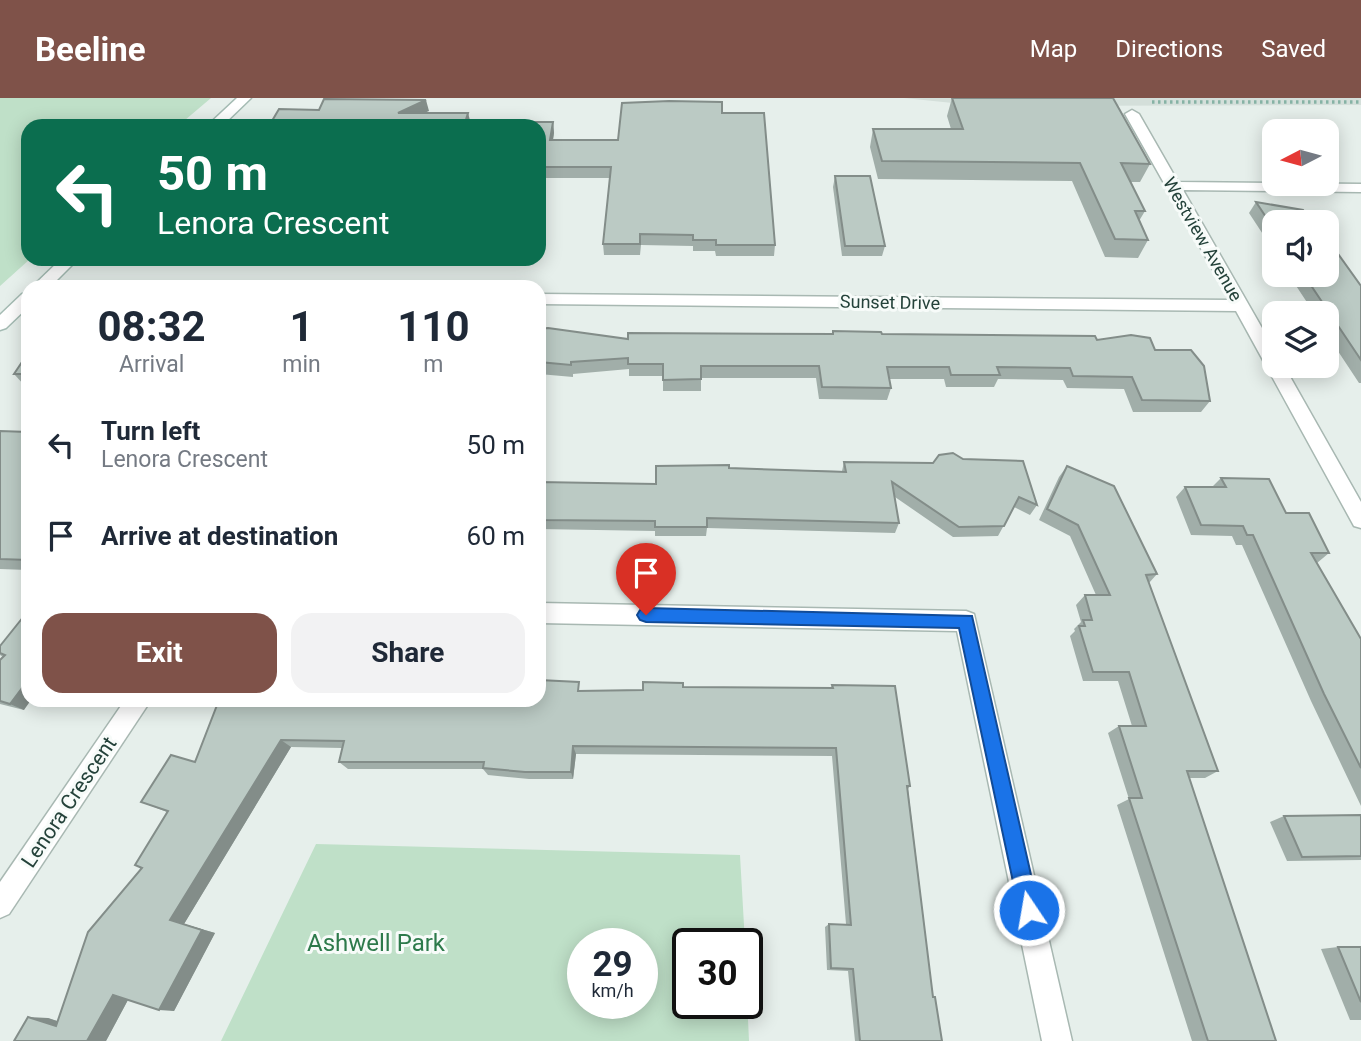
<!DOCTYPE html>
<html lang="en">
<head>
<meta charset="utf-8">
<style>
  :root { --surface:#fff; --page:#f2f2f3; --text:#1f2937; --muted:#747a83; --accent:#7f5249 }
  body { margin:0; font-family:Roboto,sans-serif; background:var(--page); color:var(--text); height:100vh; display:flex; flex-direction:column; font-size:26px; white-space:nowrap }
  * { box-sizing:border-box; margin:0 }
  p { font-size:23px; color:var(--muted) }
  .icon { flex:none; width:38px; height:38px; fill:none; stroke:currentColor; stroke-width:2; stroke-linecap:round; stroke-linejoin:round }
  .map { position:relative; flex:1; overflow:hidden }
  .drawer { position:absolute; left:21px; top:182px; width:525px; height:427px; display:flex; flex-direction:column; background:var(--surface); border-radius:21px; box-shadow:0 4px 18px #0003 }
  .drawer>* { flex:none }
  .banner { position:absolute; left:21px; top:21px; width:525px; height:147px; border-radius:21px; box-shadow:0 4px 18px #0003; background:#0b6e4f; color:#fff; overflow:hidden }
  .needle { width:46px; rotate:264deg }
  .tools { position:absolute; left:1262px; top:21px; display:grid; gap:14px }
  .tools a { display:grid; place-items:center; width:77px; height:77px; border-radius:14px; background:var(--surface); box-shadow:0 4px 18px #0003; font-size:35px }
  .speed { position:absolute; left:567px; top:830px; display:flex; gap:14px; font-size:35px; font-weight:700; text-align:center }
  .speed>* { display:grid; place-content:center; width:91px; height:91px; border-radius:50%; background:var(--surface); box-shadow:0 4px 18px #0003; line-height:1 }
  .speed small { font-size:18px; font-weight:400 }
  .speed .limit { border:4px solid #111; border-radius:10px; background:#fff; color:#111 }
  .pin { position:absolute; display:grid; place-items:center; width:60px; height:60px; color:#fff; margin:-72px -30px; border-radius:50% 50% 50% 0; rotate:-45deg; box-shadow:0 0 7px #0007 }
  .pin .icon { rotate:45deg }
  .me { position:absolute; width:77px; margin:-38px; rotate:348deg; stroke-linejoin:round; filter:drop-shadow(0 0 5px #0008) }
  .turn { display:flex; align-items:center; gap:24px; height:147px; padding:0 21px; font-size:32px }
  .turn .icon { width:91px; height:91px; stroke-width:2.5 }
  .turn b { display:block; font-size:49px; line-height:60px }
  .eta { display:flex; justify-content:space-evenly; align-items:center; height:119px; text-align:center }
  .eta b { font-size:42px; font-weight:700; line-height:49px }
  .button { display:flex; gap:14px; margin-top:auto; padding:14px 21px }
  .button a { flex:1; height:80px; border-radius:21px; background:var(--accent); color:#fff; font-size:28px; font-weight:700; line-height:80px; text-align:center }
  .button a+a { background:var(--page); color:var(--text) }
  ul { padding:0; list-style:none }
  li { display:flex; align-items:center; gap:21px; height:91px; padding:0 21px }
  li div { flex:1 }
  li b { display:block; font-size:26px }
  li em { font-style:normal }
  header { display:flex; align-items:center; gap:42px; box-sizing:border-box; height:98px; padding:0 35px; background:var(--accent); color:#fff }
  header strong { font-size:33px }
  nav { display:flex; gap:38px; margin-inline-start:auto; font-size:24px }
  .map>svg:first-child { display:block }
</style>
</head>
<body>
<header>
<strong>Beeline</strong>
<nav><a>Map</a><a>Directions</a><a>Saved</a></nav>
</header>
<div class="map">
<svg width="1361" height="943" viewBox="0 0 1361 943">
  <rect width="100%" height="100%" fill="#e6efeb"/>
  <path fill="#d4dfda" d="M904,0H1361V7L982,8Z"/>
  <g fill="#bfe0c8" fill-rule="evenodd">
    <path d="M0,0H211L178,28H28L30,161L0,188Z"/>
    <path d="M316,746L740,757L745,845H688V905H747V900L749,943H221ZM583,845H642V905H583Z"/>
  </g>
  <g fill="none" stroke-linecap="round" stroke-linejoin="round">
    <defs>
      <g id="street">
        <path d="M1132,12L1139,16L1178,84L1361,86V94L1183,92L1274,251V268H1284L1361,404V430L1354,428L1236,213L539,206V196L1230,202L1125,16Z"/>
        <path d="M539,505L966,513L974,516L1072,943H1042L957,533L539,525Z"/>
        <path d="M125,602H151L9,816L0,820V784Z"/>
      </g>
      <g id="secondary">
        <path d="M237,0H251L222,28H207Z"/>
        <path d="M61,161H78L50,189H32Z"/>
        <path d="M28,195V209L6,230L0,232V217L22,196Z"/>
      </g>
    </defs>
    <use href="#street" stroke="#a8b8b2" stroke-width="3"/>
    <use href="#secondary" stroke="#a4bbb3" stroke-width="3"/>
    <path stroke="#86b3a5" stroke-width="3.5" stroke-dasharray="2.5 3.5" stroke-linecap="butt" d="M1152,4H1361"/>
    <use href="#street" fill="#fff" fill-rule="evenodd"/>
    <use href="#secondary" fill="#fff" fill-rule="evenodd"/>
  </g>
  <g fill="#a1aea9">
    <path d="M952,0L1150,66L1140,84H1130L1145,113L1139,123L1148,142L1138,160L1105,159L1072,83L878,81L870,49L873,31H951L947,18Z"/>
    <path d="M722,15L775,147L774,158H716L715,153H693V148L641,147L640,157H604L603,146L610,80H539V28L553,24L554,35L553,42H618Z"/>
    <path d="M835,78L885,148L882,158H842L833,89Z"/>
    <path d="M1256,104L1274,124V153L1249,115Z"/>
    <path d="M1289,177H1326L1361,188V285H1359L1326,235V215H1314Z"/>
    <path d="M539,231L628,241L832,236L833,233L882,236L1097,242L1155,252L1210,303L1201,314H1133L1124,291L1067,290L1063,282L998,281L994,289H946L944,281H889L891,290L887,302L819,301L816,280H701V293H663V278H629V271L573,276V279L539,276Z"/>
    <path d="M28,255V288H25L14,276Z"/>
    <path d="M0,333L28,334V472L0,471Z"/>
    <path d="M939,357L1037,407L1030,417L1014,409L998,438L953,439L895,399L899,425L895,435L707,430L706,438H655V433L539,431V384L656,386L729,370L842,373L844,364L933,365Z"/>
    <path d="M1067,368L1157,476L1149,485L1218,673L1205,680H1189L1276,943H1192L1117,707L1129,701L1108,635L1119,628H1132L1118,583H1083L1070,538L1075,533L1074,531L1081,524L1076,507L1085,497H1096L1070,438L1039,422L1059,379Z"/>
    <path d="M1221,380L1286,415L1329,455L1317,465L1361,541V708L1311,603L1242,447H1236L1232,438L1191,437L1176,399L1185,389H1212Z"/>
    <path d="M28,513L24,612L0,606V562L3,559L0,557V548Z"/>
    <path d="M832,587L910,688L908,691L933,899L942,943H855L848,873L827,872L825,829L829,826H846L832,658L576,656L573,681H529L488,677L483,671H348L339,664L342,650L291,649L184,826L215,835L174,913L128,902L106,943H14L48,920L57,923L142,770L167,714L141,704L195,664L219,602L643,592L683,589L831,590Z"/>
    <path d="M1361,717V762L1287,763L1270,724L1284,718Z"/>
    <path d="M1338,849H1361V922H1350L1321,851Z"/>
  </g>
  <g fill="#838d89">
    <path d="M426,2L429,13L401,25L398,15Z"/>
    <path d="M468,15L471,26L470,28H464Z"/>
    <path d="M553,24L554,35L551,53L550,42Z"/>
    <path d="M28,582V602H31L24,612L10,606Z"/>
    <path d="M281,642L291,649L184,826L215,835L174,913L159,912L170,822Z"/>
    <path d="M573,648L576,656L573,681L571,674Z"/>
    <path d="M113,897L130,898L106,943H87Z"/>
    <path d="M28,919L48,920L75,929L56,928Z"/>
  </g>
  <g fill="#bbcac4" stroke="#838d89" stroke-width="2">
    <path d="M952,0H1113L1150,66L1121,65L1145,113H1135L1148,142L1115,141L1080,65L882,63L873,31H963Z"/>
    <path d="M324,1L426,2L398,15H468L464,28H269L279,11L319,12Z"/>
    <path d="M669,3L722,4V15H764L775,147H716V142H693V137L640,136V146H603L611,69H539V28H520V24H553L550,42H618L622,5Z"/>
    <path d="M835,78H870L885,148H845Z"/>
    <path d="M1256,104L1303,112L1311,124H1274V131Z"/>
    <path d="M1326,139L1361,188V262L1304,177H1326Z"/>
    <path d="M548,230L628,241V235L833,236V233L881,234L882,236L1095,238L1097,242L1131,237L1150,240L1155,252H1191L1204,268L1210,303L1142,302L1132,279L1073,278L1070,270L997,269L1000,277H951L949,269H887L891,290L822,289L819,268H701V281L663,282V266H628V260L571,264V267L539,264V231Z"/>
    <path d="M28,255V276H14Z"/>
    <path d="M0,333L28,334V462L0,461Z"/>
    <path d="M953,355L963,361L1023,363L1037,407L1019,399L1004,428L959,429L892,384L899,425L707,420V429H655V423L539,422V384L656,386V368L729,367V370L846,374L844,364L933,365L939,357Z"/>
    <path d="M1067,368L1114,388L1157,476L1146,477L1218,673H1187L1276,943H1208L1129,700H1142L1119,628H1146L1129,574H1093L1079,528H1085L1083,522H1092L1085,497H1110L1078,427L1047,411Z"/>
    <path d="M1221,380L1269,381L1286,415H1309L1329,455H1311L1361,541V670L1324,596L1253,437H1247L1243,428L1201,427L1185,389H1226Z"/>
    <path d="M28,513V582L10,606L0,603V562L5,557L0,555V548Z"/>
    <path d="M539,582L579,584L578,593L643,592V584L683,585V589L833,590L832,587L895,588L910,688H907L933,899H935L942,943H860L853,871L831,870L829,826L851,827L836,650L573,648L571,674H525L483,670L484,664H339L344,643L281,642L170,822L202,832L159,912L113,897L87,943H14L28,919L56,928L88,834L142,770L135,767L168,713L141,704L171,657L195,664L219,602H539Z"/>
    <path d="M1361,717V758L1302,759L1284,718Z"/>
    <path d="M1338,849H1361V904Z"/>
  </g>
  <path fill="#1a73e8" stroke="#114b97" stroke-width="2" d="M646,510L972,518L1039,812L1036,819L1029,822L1022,819L1019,812L959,530L646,524L640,522L637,517L640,512Z"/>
  <g text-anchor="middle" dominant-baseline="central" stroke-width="6" stroke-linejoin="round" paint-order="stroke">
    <g font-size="18" fill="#24423a" stroke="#f7fbf9">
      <text transform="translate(1203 141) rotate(60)">Westview Avenue</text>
      <text transform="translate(890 204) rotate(1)">Sunset Drive</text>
    </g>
    <g font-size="21" fill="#24423a" stroke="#f7fbf9">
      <text transform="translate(69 704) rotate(-56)">Lenora Crescent</text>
    </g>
    <g font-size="24" fill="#2d7a4b" stroke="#f7fbf9">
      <text x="376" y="845">Ashwell Park</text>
    </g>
  </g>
</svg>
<div class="tools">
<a><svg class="needle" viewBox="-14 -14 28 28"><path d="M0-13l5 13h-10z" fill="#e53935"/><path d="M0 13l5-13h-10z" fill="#747a83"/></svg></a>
<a><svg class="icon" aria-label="sound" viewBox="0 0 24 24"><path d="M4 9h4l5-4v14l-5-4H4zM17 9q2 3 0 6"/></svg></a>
<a><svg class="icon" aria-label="layers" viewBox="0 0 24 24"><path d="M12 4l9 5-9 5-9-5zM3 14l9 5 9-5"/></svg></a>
</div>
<div class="speed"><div>29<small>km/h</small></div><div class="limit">30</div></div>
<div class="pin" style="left:646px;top:517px;background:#d93025"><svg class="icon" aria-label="arrive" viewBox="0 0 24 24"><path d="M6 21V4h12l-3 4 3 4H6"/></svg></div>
<svg class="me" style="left:1029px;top:812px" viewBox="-20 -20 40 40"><circle r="17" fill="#1a73e8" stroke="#fff" stroke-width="3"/><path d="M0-11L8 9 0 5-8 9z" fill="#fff"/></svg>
<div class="banner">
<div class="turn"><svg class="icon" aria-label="left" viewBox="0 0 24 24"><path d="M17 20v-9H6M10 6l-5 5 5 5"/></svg><div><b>50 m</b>Lenora Crescent</div></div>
</div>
<section class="drawer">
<div class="eta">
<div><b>08:32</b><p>Arrival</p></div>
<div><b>1</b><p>min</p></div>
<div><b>110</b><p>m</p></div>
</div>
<ul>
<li><svg class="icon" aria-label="left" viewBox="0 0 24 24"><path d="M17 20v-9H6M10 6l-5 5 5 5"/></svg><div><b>Turn left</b><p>Lenora Crescent</p></div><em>50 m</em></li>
<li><svg class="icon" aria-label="arrive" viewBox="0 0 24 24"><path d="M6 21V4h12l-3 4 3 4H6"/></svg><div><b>Arrive at destination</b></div><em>60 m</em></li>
</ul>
<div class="button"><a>Exit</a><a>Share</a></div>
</section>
</div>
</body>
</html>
